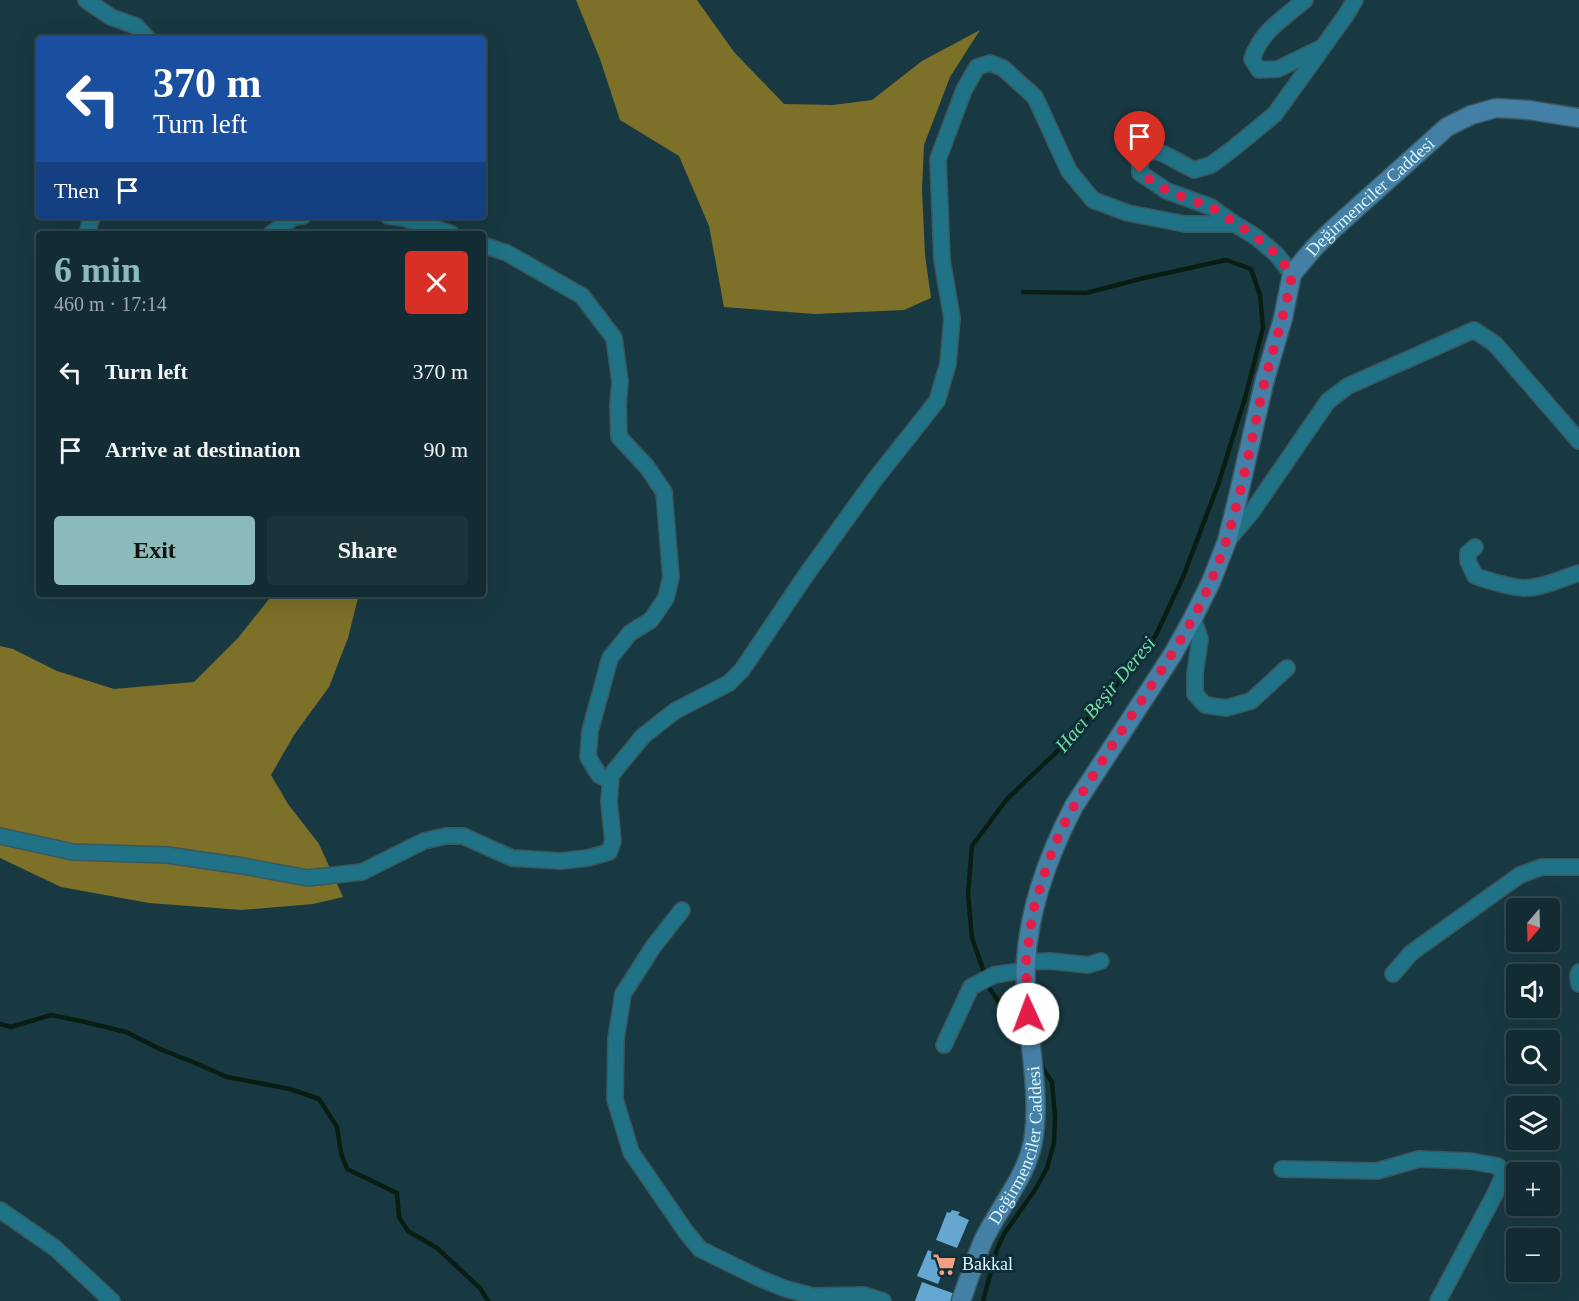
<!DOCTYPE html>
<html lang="en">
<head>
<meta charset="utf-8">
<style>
  :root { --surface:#132b32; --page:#1c333a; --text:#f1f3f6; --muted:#9da7ac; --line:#32474d; --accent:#8bbbb9 }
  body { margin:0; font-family:Georgia,serif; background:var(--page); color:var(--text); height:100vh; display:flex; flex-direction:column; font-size:22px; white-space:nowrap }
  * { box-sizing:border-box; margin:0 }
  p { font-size:20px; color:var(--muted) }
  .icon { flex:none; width:33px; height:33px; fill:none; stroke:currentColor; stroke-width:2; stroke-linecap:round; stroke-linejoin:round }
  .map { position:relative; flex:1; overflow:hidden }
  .panel { position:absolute; left:36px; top:231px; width:450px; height:366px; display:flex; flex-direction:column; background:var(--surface); border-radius:6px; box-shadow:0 6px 24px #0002,0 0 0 2px var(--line) }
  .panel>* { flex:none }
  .banner { position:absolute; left:36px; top:36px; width:450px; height:183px; border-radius:6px; box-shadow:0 6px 24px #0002,0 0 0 2px var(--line); background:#1a4fa0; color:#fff; overflow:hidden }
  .needle { width:39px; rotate:199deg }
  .fabs { position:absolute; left:1506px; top:898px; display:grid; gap:12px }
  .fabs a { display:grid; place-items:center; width:54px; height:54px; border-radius:6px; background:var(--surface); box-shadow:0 6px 24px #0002,0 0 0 2px var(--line); font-size:30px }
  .pin { position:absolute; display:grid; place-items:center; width:51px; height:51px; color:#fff; margin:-62px -26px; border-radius:50% 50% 50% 0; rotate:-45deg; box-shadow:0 0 6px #0007 }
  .pin .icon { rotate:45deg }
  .me { position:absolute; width:66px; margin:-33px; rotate:358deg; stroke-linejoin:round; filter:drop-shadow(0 0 4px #0008) }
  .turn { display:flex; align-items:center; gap:21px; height:126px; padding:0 18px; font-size:27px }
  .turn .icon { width:78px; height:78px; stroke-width:2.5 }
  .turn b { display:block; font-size:42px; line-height:51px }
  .then { display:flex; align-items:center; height:57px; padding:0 18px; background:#0003; gap:12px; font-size:22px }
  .round { display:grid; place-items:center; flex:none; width:63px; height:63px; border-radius:6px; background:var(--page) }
  .headline { display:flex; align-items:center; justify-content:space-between; height:102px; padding:0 18px }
  h1 { font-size:36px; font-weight:700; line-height:45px; color:var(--accent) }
  .cta { display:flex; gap:12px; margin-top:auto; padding:12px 18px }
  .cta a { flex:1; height:69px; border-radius:6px; background:var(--accent); color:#111; font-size:24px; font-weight:700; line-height:69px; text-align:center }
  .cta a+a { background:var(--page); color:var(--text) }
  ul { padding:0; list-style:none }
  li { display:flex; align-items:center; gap:18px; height:78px; padding:0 18px }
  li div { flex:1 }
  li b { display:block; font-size:22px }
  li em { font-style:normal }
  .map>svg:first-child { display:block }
</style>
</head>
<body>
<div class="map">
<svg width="1579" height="1301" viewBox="0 0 1579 1301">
  <rect width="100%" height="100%" fill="#193942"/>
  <g fill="#7d7029">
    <path d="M576,0H697L734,52L784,104L833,105L872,100L922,61L980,30L950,77L924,145L922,189L925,255L931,298L904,310L815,314L724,307L709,226L679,156L620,120L600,59Z"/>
    <path d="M273,594H359L348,638L329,687L294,735L271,775L288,804L319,844L343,897L313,904L242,910L149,903L61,887L0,858V646L13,649L57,671L114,689L194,682L238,638Z"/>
  </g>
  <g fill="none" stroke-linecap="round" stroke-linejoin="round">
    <g stroke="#081e12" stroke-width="4.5">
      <path d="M1023,292L1086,293L1144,278L1226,260L1251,269L1260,295L1263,328L1245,398L1218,485L1183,577L1156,635L1111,692L1066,743L1007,799L972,846L968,894L972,938L990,989L1024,1040"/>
      <path d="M0,1024L11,1027L51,1015L85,1022L126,1032L162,1050L193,1062L227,1077L290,1089L319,1099L337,1127L341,1153L347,1169L397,1193L399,1217L408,1231L437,1248L480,1288L488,1301"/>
      <path d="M983,1301L997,1249L1004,1234L1035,1190L1047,1168L1054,1143L1055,1117L1052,1082L1040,1064"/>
    </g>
  </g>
  <g fill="#66a7d1">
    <path d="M952,1210L960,1212L958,1215L969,1220L957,1248L936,1240L947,1212L950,1213Z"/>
    <path d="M928,1250L948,1259L938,1284L917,1276Z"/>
    <path d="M922,1282L955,1294L952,1301H915Z"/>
  </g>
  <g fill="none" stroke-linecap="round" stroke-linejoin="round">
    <defs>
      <g id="minor">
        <path d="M86,0L111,17L136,26L148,39"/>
        <path d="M1305,0C1284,18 1261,31 1252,59L1259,70L1278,69L1321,48"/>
        <path d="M388,216L403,218L452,234"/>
        <path d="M1235,224L1211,207L1167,191L1140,173V163L1145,154L1154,151L1164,154L1194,170L1211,165L1235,147L1275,114L1346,15L1355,0"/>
        <path d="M87,234L92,216"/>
        <path d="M271,234L294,217L303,216"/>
        <path d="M483,245L507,253L582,296L614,338L620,381L618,405L619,437L647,467L664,492L671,577L666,598L651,620L630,633L610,658L590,731L588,757L599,775L610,780"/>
        <path d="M1227,541L1251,513L1328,401L1348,386L1474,330L1495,344L1579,441"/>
        <path d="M1475,547L1468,553V561L1475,576C1491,581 1506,587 1523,588C1540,589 1563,578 1579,573"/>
        <path d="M1193,618L1200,639L1195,674V694L1205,705L1226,708L1251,701L1287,668"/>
        <path d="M0,836L73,852L167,855L243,866L308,878L362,872L424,841L446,836H463L512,858L561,861L588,858L609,852L613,841L609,802L611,775L643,736L675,711L729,683L742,670L806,575L876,478L937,401L948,364L952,318L942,260L938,159L964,90L977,67L990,63L1003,68L1035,97L1069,171L1093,200L1128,213L1185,224H1235L1256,237L1276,254L1292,274"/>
        <path d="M682,910L653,947L623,994L616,1039L615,1099L631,1152L686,1232L700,1249L759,1278L786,1289L813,1296L864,1295L883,1301"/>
        <path d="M1026,962L1050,961L1088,965L1101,961"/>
        <path d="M1579,972L1578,975L1579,984"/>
        <path d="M1393,974L1411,953L1520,875L1542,867H1579"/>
        <path d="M944,1045L971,987L994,975L1026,970"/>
        <path d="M1282,1169L1377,1171L1419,1159L1470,1161L1498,1166L1504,1174L1495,1194L1438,1301"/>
        <path d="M0,1210L55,1248L112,1301"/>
      </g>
      <g id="secondary">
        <path id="s1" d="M961,1301C968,1281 975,1260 983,1241C1000,1205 1029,1175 1034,1135C1039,1096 1031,1055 1028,1016C1026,999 1025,979 1026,962C1029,907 1049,854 1074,806L1173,654L1193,618L1211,582L1227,541L1238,497L1264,383L1283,318L1292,274L1314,248L1331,231L1447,127L1471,115L1496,108L1529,110L1579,118"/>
      </g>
    </defs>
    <use href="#minor" stroke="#395860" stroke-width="18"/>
    <use href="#secondary" stroke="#395860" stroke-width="21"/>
    <use href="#minor" stroke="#207286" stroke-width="15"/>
    <use href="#secondary" stroke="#4480a6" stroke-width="18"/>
  </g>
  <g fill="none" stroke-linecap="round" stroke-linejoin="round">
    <path stroke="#e11d48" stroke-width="10" stroke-dasharray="0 18" d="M1028,1014L1026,962L1033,910L1050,857L1061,830L1074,806C1095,772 1116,739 1138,706C1164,666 1192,626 1211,581C1238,519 1249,450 1264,384C1273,347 1286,312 1292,274L1276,254L1256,237L1211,207L1167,191L1140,173"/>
  </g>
  <defs>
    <symbol id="supermarket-bare" viewBox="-9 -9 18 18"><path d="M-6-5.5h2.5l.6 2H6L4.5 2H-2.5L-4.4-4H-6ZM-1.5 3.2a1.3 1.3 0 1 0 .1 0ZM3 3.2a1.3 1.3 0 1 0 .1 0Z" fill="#f39f84" stroke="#0e2f38" stroke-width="2.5" paint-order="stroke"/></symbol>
  </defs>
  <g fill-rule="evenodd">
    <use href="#supermarket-bare" x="928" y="1248" width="33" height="33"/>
  </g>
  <g text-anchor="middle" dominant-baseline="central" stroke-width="6" stroke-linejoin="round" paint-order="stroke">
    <g font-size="18" fill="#dbf6fe" stroke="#0e2f38">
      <text stroke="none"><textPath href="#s1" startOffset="1212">Değirmenciler Caddesi</textPath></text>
      <text stroke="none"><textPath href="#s1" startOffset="168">Değirmenciler Caddesi</textPath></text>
    </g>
    <g font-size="18" fill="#dbf6fe" stroke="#0e2f38" text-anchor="start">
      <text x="962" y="1264">Bakkal</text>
    </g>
    <g font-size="20" font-style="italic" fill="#78dba5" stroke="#0e2f38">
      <text transform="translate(1105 694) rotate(-50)">Hacı Beşir Deresi</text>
    </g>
  </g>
</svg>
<div class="fabs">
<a><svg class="needle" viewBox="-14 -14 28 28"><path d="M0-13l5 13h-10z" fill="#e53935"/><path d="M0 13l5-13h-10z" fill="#9da7ac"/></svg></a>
<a><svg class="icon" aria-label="sound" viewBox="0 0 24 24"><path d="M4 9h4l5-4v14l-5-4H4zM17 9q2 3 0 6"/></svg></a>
<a><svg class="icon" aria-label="search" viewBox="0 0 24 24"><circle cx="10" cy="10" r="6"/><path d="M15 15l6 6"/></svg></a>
<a><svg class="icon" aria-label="layers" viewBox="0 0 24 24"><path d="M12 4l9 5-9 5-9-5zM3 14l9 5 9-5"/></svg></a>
<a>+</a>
<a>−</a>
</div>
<div class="pin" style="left:1140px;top:173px;background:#d93025"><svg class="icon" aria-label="arrive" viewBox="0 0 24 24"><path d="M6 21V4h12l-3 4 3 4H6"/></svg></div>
<svg class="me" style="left:1028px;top:1014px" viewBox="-20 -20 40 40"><circle r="19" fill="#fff"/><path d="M0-13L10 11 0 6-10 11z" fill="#e11d48"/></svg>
<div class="banner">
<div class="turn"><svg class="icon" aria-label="left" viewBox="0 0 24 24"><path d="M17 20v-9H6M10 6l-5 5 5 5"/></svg><div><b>370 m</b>Turn left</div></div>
<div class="then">Then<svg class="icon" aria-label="arrive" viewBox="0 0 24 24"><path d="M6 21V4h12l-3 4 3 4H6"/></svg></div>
</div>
<section class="panel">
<div class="headline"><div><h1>6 min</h1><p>460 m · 17:14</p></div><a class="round" style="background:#d93025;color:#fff"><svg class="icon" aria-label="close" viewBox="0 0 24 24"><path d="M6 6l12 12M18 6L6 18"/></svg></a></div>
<ul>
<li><svg class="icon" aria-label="left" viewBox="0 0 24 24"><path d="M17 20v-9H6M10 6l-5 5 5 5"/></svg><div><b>Turn left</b></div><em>370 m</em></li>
<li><svg class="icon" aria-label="arrive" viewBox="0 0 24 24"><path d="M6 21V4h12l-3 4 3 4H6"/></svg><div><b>Arrive at destination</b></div><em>90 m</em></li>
</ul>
<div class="cta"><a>Exit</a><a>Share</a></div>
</section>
</div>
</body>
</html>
